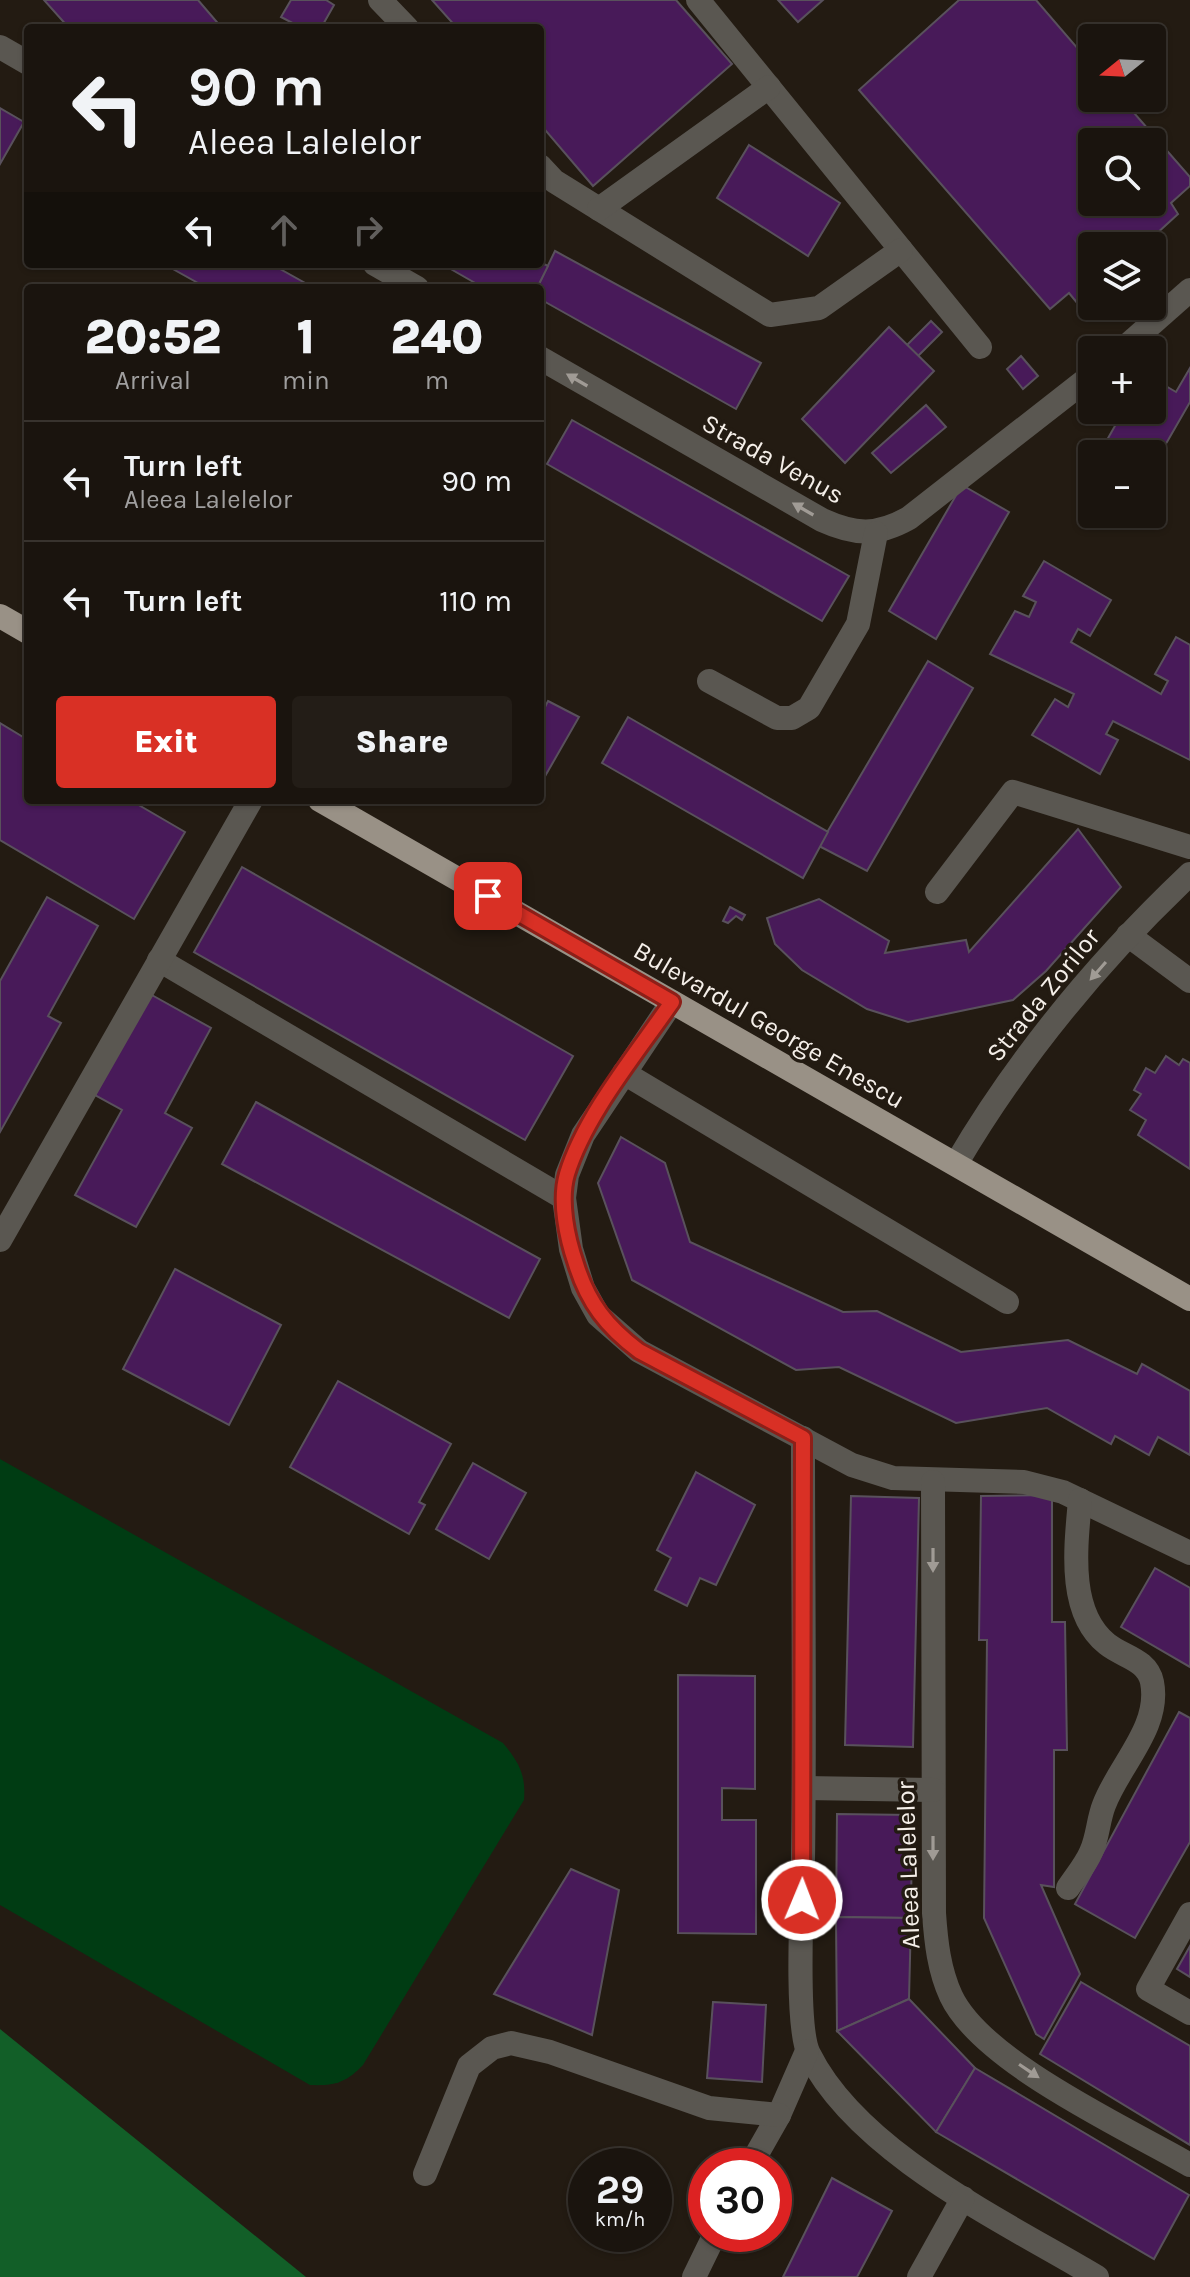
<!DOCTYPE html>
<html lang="en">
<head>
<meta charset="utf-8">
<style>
  :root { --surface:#1a140e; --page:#231d17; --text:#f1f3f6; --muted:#9f9e9e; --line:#38332e; --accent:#d93025 }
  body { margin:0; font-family:Karla,sans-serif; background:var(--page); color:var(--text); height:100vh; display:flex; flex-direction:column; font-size:30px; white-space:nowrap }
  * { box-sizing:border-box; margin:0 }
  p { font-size:26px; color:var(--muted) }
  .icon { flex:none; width:44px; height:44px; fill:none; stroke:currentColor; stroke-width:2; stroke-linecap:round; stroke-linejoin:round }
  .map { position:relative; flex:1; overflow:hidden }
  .panel { position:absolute; left:24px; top:284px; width:520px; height:520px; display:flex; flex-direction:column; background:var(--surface); border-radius:8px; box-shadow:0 2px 6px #0004,0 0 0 2px var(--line) }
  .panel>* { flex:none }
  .banner { position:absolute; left:24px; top:24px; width:520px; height:244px; border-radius:8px; box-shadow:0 2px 6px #0004,0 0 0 2px var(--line); background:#1a140e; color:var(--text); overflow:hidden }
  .needle { width:52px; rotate:252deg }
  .controls { position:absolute; left:1078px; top:24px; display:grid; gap:16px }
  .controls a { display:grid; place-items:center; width:88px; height:88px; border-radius:8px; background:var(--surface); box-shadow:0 2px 6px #0004,0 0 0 2px var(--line); font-size:40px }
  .speed { position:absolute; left:568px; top:2148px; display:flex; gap:16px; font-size:40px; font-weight:700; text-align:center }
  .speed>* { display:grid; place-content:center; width:104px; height:104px; border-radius:50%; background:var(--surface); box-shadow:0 2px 6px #0004,0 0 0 2px var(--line); line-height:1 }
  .speed small { font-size:20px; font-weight:400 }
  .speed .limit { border:12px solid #d22; background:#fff; color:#111 }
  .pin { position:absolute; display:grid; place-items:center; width:68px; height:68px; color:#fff; margin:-34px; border-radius:16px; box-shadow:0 4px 12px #0006 }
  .me { position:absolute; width:88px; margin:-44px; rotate:1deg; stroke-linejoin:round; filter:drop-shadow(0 0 6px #0008) }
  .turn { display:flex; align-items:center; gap:28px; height:168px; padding:0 32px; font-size:36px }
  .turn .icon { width:104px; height:104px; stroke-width:2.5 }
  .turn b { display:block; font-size:56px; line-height:68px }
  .lanes { display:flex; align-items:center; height:76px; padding:0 32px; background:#0003; justify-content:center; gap:40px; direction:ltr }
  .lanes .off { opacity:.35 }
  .eta { display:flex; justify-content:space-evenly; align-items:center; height:136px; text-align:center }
  .eta b { font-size:48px; font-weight:800; line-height:56px }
  .action { display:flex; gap:16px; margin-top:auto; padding:16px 32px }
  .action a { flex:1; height:92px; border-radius:8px; background:var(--accent); color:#fff; font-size:32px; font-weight:800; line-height:92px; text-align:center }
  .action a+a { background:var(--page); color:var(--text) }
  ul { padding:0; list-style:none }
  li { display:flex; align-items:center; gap:24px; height:120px; padding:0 32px; border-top:2px solid var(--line) }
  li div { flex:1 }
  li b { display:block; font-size:30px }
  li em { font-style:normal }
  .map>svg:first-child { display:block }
</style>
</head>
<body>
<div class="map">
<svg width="1190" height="2277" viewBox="0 0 1190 2277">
  <rect width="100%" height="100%" fill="#231b12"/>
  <path fill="#003c13" d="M0,1459L503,1743C519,1762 526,1775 524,1800L363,2065C346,2083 334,2086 310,2085L0,1905Z"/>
  <path fill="#125f28" d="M0,2029L306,2277H0Z"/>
  <g fill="#481a59" stroke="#59515c" stroke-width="2" fill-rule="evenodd">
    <path d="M44,0H198L222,28H69Z"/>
    <path d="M291,0H326L334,5L321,28H302L281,17Z"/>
    <path d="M432,0H676L732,64L593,186L540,124V28H457Z"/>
    <path d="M778,0H823L798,22Z"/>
    <path d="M959,0H1036L1092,65V98H1121L1190,177V186L1171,203L1178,214L1143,246H1092V291L1078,304L1069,293L1050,309L859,90ZM1092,142H1152V202H1092Z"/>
    <path d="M0,108L24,122L0,164Z"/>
    <path d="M749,145L840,203L808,256L717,198Z"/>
    <path d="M555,251L761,363L736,409L540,299V288H537Z"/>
    <path d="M540,262L548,266L537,288H484L442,264Z"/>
    <path d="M164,264H271L314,288H207Z"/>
    <path d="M931,321L942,332L918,356L907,345Z"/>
    <path d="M889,327L934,371L845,463L802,419Z"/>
    <path d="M1021,356L1038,376L1023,389L1007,369Z"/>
    <path d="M1190,368V402L1152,468V454H1099L1124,410H1152V378L1176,392Z"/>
    <path d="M926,405L946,427L891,473L872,453Z"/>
    <path d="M572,420L849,576L822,621L547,464Z"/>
    <path d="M962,485L1009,512L936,639L889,611Z"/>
    <path d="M1044,561L1111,600L1090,636L1078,629L1071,642L1161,694L1168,681L1155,674L1176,637L1190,645V760L1113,721L1106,734L1118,740L1100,774L1032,735L1055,699L1068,707L1074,694L990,654L1015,611L1029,617L1036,602L1023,596Z"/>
    <path d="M928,661L973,688L867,871L819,846Z"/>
    <path d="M548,701L579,717L540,785V704L545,707Z"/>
    <path d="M628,717L828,832L803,878L602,763Z"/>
    <path d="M0,723L28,740V800H130L185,832L134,919L0,840Z"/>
    <path d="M1078,829L1121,887L1046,971L1013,1000L908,1022L867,1009L802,970L775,944L767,918L819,899L889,941L885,953L966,940L969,952Z"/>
    <path d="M242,867L573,1056L525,1140L194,952Z"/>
    <path d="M47,897L98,926L48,1016L61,1023L0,1132V981Z"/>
    <path d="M730,907L745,915L742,920L736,916L728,923L723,921Z"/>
    <path d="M150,994L211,1028L165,1113L192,1128L136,1227L75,1195L122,1110L95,1095Z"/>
    <path d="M1166,1056L1179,1065L1183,1059L1190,1063V1169L1138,1135L1146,1120L1130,1110L1141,1094L1134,1090L1146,1068L1155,1073Z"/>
    <path d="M256,1102L540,1259L509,1318L222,1164Z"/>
    <path d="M621,1137L665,1163L690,1242L843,1312L877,1311L961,1352L1068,1340L1137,1374L1142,1364L1190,1391V1455L1158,1437L1149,1455L1115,1436L1111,1444L1047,1408L956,1423L839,1367L796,1370L632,1280L598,1183Z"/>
    <path d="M175,1269L281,1325L229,1425L123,1369Z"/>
    <path d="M338,1381L451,1444L419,1502L425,1505L409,1534L290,1467Z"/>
    <path d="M473,1463L526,1493L489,1559L436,1529Z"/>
    <path d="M696,1472L755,1505L716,1585L700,1578L687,1606L655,1590L671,1558L657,1550Z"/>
    <path d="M1052,1495V1622H1065L1067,1750H1054V1887L1041,1885L1080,1974L1044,2039L1036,2034L984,1918L987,1640H979L981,1496Z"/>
    <path d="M851,1496L919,1498L913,1747L845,1745Z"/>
    <path d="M1155,1568L1190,1588V1667L1121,1627Z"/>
    <path d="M678,1675L755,1676V1789L722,1788V1820H756V1934L678,1933Z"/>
    <path d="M1179,1712L1190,1718V1842L1135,1938L1075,1904Z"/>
    <path d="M837,1814L912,1815L911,1918L836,1917Z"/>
    <path d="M571,1869L619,1890L592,2035L494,1994Z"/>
    <path d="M836,1917L911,1918L909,1999L837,2031Z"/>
    <path d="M1190,1946V1977L1177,1969Z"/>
    <path d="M1081,1982L1190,2046V2145L1040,2054Z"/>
    <path d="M909,1999L975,2068L936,2132L837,2031Z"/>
    <path d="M713,2002L766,2005L762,2082L707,2078Z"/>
    <path d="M975,2068L1189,2195L1154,2259L936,2132Z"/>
    <path d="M832,2178L892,2211L857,2277H783Z"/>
  </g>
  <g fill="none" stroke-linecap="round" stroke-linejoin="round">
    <g stroke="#5a5751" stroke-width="24">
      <path d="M380,0L407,28"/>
      <path d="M698,0L980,347"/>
      <path d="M0,47L28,63"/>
      <path d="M540,166L554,181L770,315L819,308L901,250"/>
      <path d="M599,209L769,87"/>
      <path d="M375,264L417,288"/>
      <path d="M1122,350L1190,290"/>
      <path d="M540,358L822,520C855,535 877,536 909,518L1092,375"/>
      <path d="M709,681L777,718H792L809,708L858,624L876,533"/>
      <path d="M937,892L1013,792L1190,847"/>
      <path d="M1128,935L1190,981"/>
      <path d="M159,960L564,1198"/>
      <path d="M672,1002L583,1135L567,1175L564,1198L571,1249L583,1288L598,1315L639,1351L852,1465L893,1478L1024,1482L1063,1492L1190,1553"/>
      <path d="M624,1073L1007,1302"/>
      <path d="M956,1164C1019,1057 1099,960 1190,874"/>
      <path d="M0,1240L251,800"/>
      <path d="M803,1438C803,1579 805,1720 803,1861C802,1898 795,2027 809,2054C858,2153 1005,2222 1097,2277"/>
      <path d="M933,1482L934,1913C936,1942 939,1970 951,1996C982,2062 1126,2128 1190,2165"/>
      <path d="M804,1788L933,1790"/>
      <path d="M1068,1888C1076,1876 1086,1864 1091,1852C1098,1837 1098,1820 1104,1805C1119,1765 1161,1727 1152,1682C1147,1659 1123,1657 1107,1644C1067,1612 1076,1546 1080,1500"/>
      <path d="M1190,1914L1148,1989L1190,2013"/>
      <path d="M750,2166L779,2115L807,2051"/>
      <path d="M425,2174L469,2066L492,2048L511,2043L550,2052L709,2108L779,2115"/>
      <path d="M694,2277L715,2234"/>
      <path d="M919,2277L963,2198"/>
    </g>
    <g stroke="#999186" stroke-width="24">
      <path d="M0,616L28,632"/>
      <path d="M320,800L1190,1299"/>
    </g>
  </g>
  <defs><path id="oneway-solid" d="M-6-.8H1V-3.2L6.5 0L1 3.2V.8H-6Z" transform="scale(2)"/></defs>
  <g fill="#a09b95">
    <use href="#oneway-solid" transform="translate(577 380) rotate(-150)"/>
    <use href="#oneway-solid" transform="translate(803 509) rotate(-150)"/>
    <use href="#oneway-solid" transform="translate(1098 971) rotate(131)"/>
    <use href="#oneway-solid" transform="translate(933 1560) rotate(90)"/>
    <use href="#oneway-solid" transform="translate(933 1848) rotate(90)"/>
    <use href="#oneway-solid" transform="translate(1029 2071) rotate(34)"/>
  </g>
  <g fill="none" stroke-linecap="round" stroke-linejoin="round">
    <defs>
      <path id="route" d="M488,896L672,1002C637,1053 585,1115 567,1174C559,1201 567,1238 576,1264C588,1303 607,1327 639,1351L803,1438L802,1900"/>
    </defs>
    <use href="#route" stroke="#8d1f18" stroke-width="20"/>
    <use href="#route" stroke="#d93025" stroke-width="14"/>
  </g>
  <g text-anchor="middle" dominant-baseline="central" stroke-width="7" stroke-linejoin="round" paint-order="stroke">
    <g font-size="26" fill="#f5efe9" stroke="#231b12">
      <text transform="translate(773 459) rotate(29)">Strada Venus</text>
      <text transform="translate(1043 995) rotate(-51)">Strada Zorilor</text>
      <text transform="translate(769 1025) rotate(30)">Bulevardul George Enescu</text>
      <text transform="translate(908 1865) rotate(-92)">Aleea Lalelelor</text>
    </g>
  </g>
</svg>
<div class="controls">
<a><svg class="needle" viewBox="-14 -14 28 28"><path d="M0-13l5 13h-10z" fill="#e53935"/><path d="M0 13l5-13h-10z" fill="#9f9e9e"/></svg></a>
<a><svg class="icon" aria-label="search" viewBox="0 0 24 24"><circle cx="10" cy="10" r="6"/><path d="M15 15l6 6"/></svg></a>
<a><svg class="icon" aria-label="layers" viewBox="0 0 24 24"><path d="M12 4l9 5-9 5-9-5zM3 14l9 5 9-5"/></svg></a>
<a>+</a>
<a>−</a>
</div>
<div class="speed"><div>29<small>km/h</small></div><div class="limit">30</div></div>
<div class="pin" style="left:488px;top:896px;background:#d93025"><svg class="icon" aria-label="arrive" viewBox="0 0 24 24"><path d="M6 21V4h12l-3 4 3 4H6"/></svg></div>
<svg class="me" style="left:802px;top:1900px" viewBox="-20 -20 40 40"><circle r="17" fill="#d93025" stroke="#fff" stroke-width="3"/><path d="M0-11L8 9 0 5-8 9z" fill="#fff"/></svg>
<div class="banner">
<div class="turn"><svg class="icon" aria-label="left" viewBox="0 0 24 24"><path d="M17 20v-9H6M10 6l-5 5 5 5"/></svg><div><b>90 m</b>Aleea Lalelelor</div></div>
<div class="lanes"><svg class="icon" aria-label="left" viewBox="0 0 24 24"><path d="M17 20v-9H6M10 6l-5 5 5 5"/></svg><svg class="icon off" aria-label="ahead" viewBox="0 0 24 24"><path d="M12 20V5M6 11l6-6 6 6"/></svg><svg class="icon off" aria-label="right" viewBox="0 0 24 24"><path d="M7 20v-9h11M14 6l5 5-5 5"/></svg></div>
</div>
<section class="panel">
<div class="eta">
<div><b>20:52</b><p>Arrival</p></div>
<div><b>1</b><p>min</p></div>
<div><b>240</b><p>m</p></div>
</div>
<ul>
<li><svg class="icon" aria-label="left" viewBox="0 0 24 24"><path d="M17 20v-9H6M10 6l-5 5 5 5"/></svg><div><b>Turn left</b><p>Aleea Lalelelor</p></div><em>90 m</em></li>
<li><svg class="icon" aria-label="left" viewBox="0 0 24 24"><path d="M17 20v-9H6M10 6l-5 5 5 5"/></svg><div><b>Turn left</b></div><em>110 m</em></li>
</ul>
<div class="action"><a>Exit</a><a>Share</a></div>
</section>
</div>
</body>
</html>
